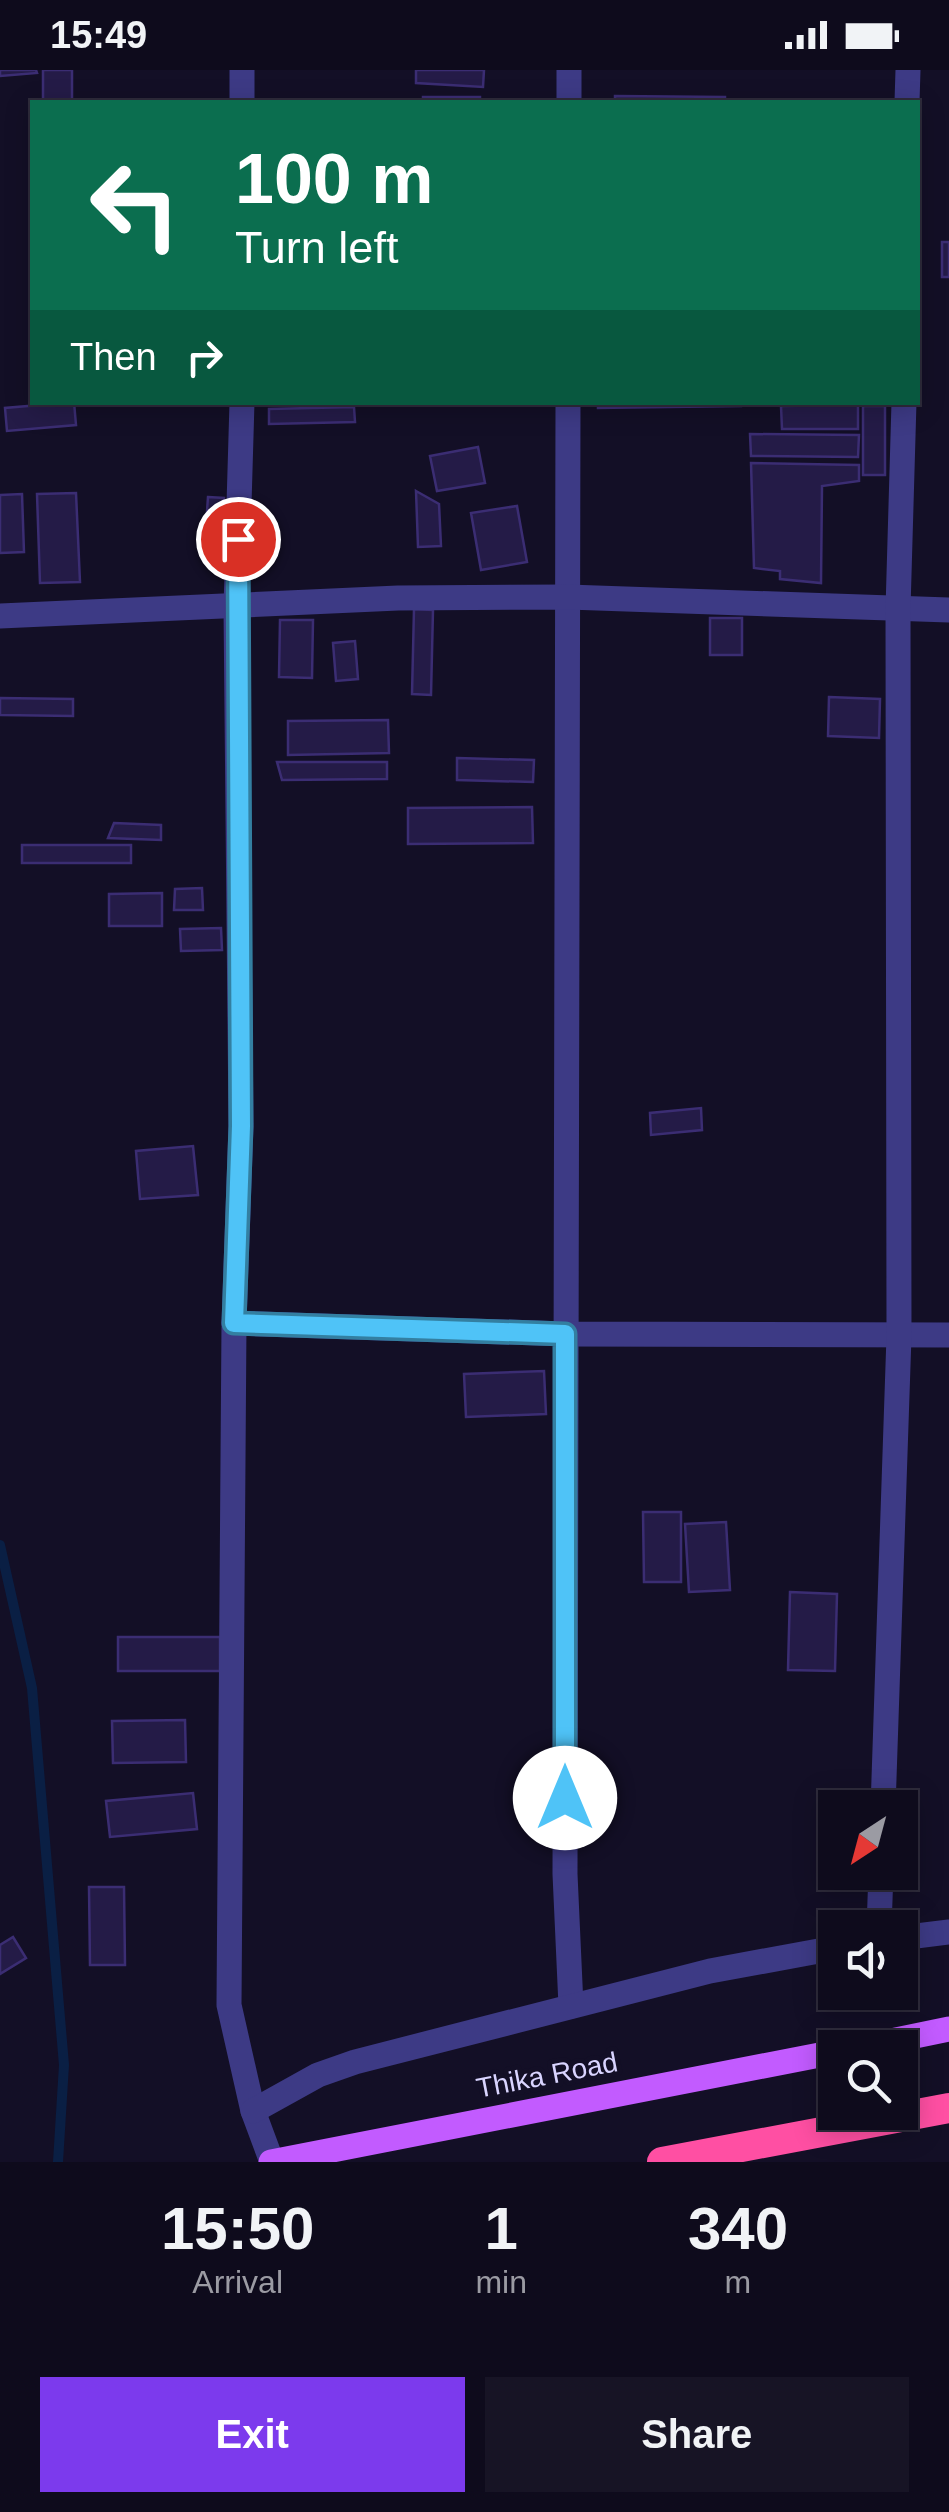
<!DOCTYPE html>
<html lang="en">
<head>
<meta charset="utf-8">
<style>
  :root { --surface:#0e0b1c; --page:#171425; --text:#f1f3f6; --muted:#9b9ba3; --line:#2e2b3b; --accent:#7c3aed }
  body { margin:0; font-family:Helvetica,sans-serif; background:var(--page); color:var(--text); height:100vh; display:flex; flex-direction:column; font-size:38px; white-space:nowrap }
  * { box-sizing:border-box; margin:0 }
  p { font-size:32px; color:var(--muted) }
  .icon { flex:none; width:55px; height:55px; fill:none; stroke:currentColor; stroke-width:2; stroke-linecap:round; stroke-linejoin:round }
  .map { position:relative; height:2092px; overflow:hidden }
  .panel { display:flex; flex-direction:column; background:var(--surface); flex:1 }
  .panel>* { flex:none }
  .guide { position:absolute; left:30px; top:30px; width:890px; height:305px; border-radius:0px; box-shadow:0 5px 25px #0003,0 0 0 2px var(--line); background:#0b6e4f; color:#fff; overflow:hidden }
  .needle { width:65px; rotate:216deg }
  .controls { position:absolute; left:818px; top:1720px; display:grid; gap:20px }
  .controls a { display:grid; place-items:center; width:100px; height:100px; border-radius:0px; background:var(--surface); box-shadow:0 5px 25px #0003,0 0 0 2px var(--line); font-size:50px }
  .pin { position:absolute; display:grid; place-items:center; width:85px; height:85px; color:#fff; margin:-42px; border:5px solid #fff; border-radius:50%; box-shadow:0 2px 10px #0007 }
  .me { position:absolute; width:110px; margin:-55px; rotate:0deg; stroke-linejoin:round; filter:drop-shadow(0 0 8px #0008) }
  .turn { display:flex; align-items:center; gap:35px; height:210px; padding:0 40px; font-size:45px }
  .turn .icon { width:130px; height:130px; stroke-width:2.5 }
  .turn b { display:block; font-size:70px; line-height:85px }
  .then { display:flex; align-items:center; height:95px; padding:0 40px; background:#0003; gap:20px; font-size:38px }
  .eta { display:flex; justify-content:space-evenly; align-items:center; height:170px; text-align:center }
  .eta b { font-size:60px; font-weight:600; line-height:70px }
  .action { display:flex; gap:20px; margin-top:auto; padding:20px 40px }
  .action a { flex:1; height:115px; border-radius:0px; background:var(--accent); color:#fff; font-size:40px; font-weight:600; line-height:115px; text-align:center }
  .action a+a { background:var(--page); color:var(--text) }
  .status { display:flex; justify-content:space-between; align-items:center; height:70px; padding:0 50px; background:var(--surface); direction:ltr }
  .status svg { height:28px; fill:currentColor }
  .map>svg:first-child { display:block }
</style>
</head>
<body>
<div class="status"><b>15:49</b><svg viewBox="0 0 49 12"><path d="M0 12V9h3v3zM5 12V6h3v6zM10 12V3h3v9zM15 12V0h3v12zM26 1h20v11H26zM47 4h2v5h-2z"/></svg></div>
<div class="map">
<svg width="949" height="2092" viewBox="0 0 949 2092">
  <rect width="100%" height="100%" fill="#130f26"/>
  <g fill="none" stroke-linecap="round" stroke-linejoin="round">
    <path stroke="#0a1f44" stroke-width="10" d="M0,1475L32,1618L64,1995L58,2092"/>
  </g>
  <g fill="#241b47" stroke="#3b2d73" stroke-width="2.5">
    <path d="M0,0H36L37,3L0,6Z"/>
    <rect x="43" y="0" width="29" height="32"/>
    <path d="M416,0H484L483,17L416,13Z"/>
    <path d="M615,26L725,27V32H615Z"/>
    <rect x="423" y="27" width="57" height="5"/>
    <rect x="942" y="172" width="7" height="35"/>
    <path d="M74,332L76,355L7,361L5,338Z"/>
    <path d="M598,332H741V336L598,338Z"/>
    <path d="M858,335V359H782L781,336Z"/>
    <rect x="863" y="336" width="22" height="69"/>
    <path d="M354,337L355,352L269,354V339Z"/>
    <path d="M750,364L859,365L858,387L751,386Z"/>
    <path d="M478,377L485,413L437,421L430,386Z"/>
    <path d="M751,393L859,395V411L822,416L821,513L780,509V501L754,498Z"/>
    <path d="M416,421L439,434L441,476L418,477Z"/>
    <path d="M76,423L80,512L40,513L37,424Z"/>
    <path d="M22,424L24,482L0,483V425Z"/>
    <path d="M208,427L224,428L221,471L205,470Z"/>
    <path d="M517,436L527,492L481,500L471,443Z"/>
    <path d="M414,539L433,540L431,625L412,624Z"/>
    <rect x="710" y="548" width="32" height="37"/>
    <path d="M280,550H313L312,608L279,607Z"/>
    <path d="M355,571L358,609L336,611L333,573Z"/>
    <path d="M829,627L880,629L879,668L828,666Z"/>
    <path d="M0,628L73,629V646L0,645Z"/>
    <path d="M388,650L389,683L288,685V651Z"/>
    <path d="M457,688L534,690L533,712L457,710Z"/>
    <path d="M277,692H387V709L282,710Z"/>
    <path d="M532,737L533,773L408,774V738Z"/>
    <path d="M114,753L161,755V770L108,768Z"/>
    <rect x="22" y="775" width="109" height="18"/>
    <path d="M202,818L203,840H174L175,819Z"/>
    <path d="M162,823V856H109V824Z"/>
    <path d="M221,858L222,880L181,881L180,859Z"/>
    <path d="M701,1038L702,1060L651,1065L650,1043Z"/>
    <path d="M193,1076L198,1125L140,1129L136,1081Z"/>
    <path d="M544,1301L546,1344L466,1347L464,1304Z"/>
    <path d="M643,1442H681V1512H644Z"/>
    <path d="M726,1452L730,1520L689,1522L685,1454Z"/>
    <path d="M790,1522L837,1524L835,1601L788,1600Z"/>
    <rect x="118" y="1567" width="102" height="34"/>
    <path d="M185,1650L186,1692L113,1693L112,1651Z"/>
    <path d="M193,1723L197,1759L110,1767L106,1731Z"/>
    <path d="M89,1817H124L125,1895H90Z"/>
    <path d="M13,1867L26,1888L0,1904V1875Z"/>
  </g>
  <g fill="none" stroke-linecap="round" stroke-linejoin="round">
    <g stroke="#3d3a85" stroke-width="25">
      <path d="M242,0V32"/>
      <path d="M569,32V0"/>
      <path d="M907,32L908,0"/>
      <path d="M242,332L236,537L241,1056L234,1253L229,1935L253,2041L272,2092"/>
      <path d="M568,332L565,1804L571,1936"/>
      <path d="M0,546L398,528L568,527L949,540"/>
      <path d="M234,1253L565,1264L949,1265"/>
      <path d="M883,1738L899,1266L898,539L904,332"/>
      <path d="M879,1858L881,1802"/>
      <path d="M900,1868L949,1862"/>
      <path d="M253,2041L318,2005L355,1992L710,1901L835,1878"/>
    </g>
    <g stroke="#c25bff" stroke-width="25">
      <path d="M857,1978L949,1959"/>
      <path d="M271,2092L835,1982"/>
    </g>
    <path stroke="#ff4fa3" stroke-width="30" d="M662,2092L949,2038"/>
  </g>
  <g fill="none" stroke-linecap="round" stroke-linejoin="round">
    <defs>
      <path id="route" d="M238,469L241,1056L234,1253L565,1264V1728"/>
    </defs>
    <use href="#route" stroke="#337fa1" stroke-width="25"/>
    <use href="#route" stroke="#4fc3f7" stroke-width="18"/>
  </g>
  <g text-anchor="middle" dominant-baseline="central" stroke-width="10" stroke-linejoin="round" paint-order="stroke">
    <g font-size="28" fill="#d9d4ff" stroke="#130f26">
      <text transform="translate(547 2005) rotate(-11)">Thika Road</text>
    </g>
  </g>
</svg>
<div class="controls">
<a><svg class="needle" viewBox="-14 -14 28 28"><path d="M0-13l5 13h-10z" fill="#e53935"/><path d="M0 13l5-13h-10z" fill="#9b9ba3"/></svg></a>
<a><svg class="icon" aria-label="sound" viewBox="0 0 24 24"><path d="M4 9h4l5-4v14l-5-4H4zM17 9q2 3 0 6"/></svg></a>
<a><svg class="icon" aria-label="search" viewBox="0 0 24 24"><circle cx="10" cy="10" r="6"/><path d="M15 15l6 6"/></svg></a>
</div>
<div class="pin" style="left:238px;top:469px;background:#d93025"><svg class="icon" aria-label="arrive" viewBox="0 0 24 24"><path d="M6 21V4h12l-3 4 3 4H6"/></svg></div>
<svg class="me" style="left:565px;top:1728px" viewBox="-20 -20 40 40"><circle r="19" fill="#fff"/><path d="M0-13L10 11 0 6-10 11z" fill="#4fc3f7"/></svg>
<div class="guide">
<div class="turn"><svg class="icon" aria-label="left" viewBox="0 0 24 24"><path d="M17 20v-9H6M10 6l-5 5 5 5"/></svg><div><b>100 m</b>Turn left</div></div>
<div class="then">Then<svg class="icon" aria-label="right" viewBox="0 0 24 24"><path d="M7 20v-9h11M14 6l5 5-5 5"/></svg></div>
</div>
</div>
<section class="panel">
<div class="eta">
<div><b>15:50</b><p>Arrival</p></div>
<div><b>1</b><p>min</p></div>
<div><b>340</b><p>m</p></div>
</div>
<div class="action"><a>Exit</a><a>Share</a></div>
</section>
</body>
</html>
